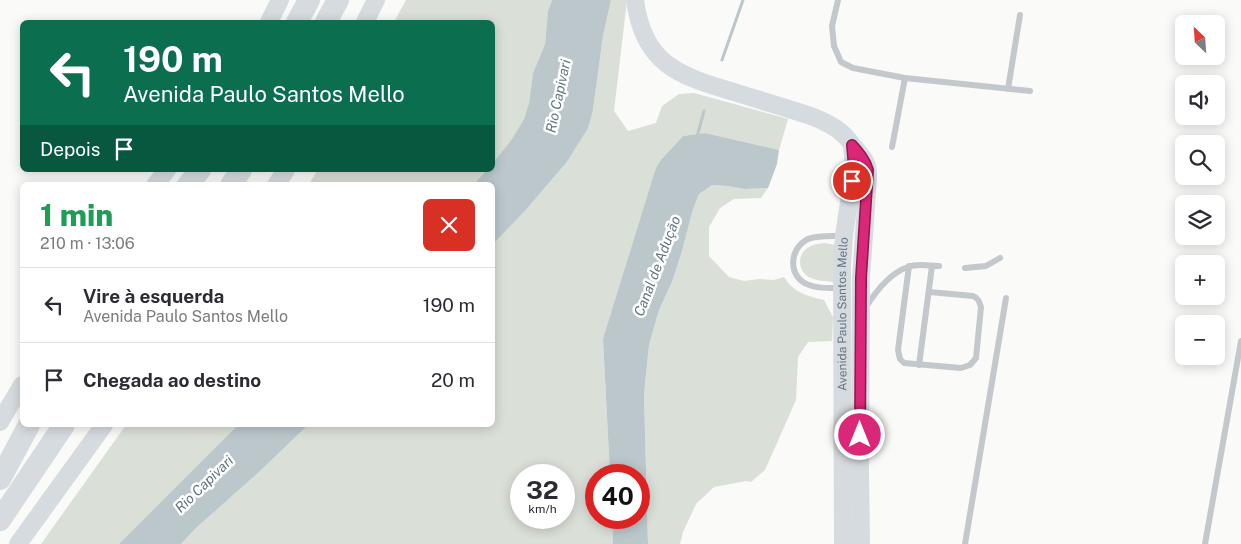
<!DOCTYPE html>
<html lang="pt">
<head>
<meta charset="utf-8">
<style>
  :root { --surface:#fff; --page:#f2f2f3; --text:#2b2b33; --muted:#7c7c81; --line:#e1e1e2 }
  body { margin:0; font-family:"Public Sans",sans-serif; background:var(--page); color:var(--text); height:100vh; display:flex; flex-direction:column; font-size:19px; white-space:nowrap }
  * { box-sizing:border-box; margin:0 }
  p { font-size:16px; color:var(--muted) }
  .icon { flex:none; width:28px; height:28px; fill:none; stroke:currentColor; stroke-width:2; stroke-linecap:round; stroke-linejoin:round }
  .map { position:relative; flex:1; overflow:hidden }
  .details { position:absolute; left:20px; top:182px; width:475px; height:245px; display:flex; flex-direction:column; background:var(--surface); border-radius:8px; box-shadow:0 2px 12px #0003 }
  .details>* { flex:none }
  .guide { position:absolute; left:20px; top:20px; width:475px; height:152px; border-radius:8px; box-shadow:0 2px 12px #0003; background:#0b6e4f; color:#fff; overflow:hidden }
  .needle { width:32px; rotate:335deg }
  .buttons { position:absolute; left:1175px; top:15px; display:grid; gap:10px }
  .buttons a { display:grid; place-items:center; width:50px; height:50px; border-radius:8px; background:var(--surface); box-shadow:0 2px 12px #0003; font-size:25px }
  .speed { position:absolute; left:510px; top:464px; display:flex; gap:10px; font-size:25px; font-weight:700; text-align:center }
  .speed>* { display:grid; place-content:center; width:65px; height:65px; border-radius:50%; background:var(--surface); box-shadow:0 2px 12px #0003; line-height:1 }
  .speed small { font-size:12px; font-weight:400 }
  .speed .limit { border:8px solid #d22; background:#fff; color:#111 }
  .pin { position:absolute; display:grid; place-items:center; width:42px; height:42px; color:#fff; margin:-21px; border:2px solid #fff; border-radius:50%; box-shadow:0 1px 5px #0007 }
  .me { position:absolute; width:55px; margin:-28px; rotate:0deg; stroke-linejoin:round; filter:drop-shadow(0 0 4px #0008) }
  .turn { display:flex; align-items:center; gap:18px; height:105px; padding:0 20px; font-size:22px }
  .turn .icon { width:65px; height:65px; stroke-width:2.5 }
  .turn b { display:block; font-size:35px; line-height:42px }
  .then { display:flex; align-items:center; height:48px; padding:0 20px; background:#0003; gap:10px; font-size:19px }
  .round { display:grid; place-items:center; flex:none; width:52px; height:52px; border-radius:8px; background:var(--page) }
  .headline { display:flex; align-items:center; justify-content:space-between; height:85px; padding:0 20px }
  h1 { font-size:30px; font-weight:800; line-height:38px; color:#1e9e55 }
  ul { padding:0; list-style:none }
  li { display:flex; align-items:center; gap:15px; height:75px; padding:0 20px; border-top:1px solid var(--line) }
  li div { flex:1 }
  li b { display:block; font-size:19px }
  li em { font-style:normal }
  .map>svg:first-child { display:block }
</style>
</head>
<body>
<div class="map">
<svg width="1241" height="544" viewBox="0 0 1241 544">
  <rect width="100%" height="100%" fill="#fafaf8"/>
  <g fill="#dadfd7" fill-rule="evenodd">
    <path d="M406,0H552L548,11L545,44L533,73L529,103L524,119L512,139L493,163L492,22H394Z"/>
    <path d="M611,0H627L614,111L628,131L656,123L662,106L679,94L694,93L788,119L779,150L705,133L683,136L671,149L603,339L610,475H596V518H612L613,544H181L196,528L258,473L308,425H492L493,244L524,212L566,163L593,110L603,36ZM521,475H564V518H521Z"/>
    <path d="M318,170H487L473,185H308Z"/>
    <path d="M712,185L728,186L744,189L768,188L761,198L734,199L720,208L709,227V256L729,277L744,281L759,279L774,280L784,277C794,293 807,296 824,300L833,317L832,341L808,342L798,357L796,400L765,470L751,482L746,481L714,487L696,504L683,532L680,544H648L644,394L649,345L659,310L672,282L682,251L693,208L699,194Z"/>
    <path d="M824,243L836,245L833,282C826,281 816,281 809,277C799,272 797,258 805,250C810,245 817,244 824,243Z"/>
    <path d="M126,425H238L119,544H41Z"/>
  </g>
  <g fill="#bbc7cb">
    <path d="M552,0H611L603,36L593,110L588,128L566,163L524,212L493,244L492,185H473L487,170H492L493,163L512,139L524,119L529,103L533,73L545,44L548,11Z"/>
    <path d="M705,133L779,150L777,164L768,188L744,189L728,186L712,185L699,194L693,209L682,251L672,282L659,310L649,345L644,394L648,544H613L612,518H639V475H610L603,339L656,168L661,160L683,136Z"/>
    <path d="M238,425H308L258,473L196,528L181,544H119Z"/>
  </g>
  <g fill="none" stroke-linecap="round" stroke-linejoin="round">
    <g stroke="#bbc7cb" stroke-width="3">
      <path d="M722,60L743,0"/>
      <path d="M697,137L704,111"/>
    </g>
    <g stroke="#c3c8cc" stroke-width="6">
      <path d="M838,0L832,26L834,46L841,62L853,68L905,78L1030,91"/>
      <path d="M1008,89L1020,15"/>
      <path d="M892,147L905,78"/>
      <path d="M909,266L898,350L900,359L904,363L961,368L970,365L976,358L981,307C979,301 978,298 973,296L929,292"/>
      <path d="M965,268L986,266L1000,258"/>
      <path d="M841,288C831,288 819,289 809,285C788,278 788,249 808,239C818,235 832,236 843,236"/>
      <path d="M866,307C876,291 890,273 908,267C917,263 930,266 939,266"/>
      <path d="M919,365L932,266"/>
      <path d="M965,544L1006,298"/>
      <path d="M1205,544L1241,341"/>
    </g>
    <g stroke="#d6dbdf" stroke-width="18">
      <path d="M635,0C643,64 679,76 734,92C759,100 784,107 808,115C822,120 836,126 846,137C849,140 851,143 853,146C862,156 869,163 868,177L861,278L860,471L861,544"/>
      <path d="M269,22L280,0"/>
      <path d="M365,22L376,0"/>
      <path d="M155,185L167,170"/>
      <path d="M276,185L286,170"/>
      <path d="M0,422L22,385"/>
      <path d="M18,544L104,425"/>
      <path id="s1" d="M843,544L842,266L844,236L854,168L852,145"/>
    </g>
    <g stroke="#d6dbdf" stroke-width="22">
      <path d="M297,22L309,0"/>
      <path d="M326,22L338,0"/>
      <path d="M188,185L200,170"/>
      <path d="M231,185L241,170"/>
      <path d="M0,479L29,425"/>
      <path d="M0,520L64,425"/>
    </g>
  </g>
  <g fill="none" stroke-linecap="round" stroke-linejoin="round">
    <defs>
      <path id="route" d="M852,181L854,168L852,145C859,153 865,160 868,170L861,278L860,435"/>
    </defs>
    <use href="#route" stroke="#8e194d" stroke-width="12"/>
    <use href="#route" stroke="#db2777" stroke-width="9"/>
  </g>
  <g text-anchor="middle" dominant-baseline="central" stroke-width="5" stroke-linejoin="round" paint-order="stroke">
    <g font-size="12" fill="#657683" stroke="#fff">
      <text stroke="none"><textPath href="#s1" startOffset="230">Avenida Paulo Santos Mello</textPath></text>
    </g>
    <g font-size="14" font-style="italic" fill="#60757c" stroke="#fff">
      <text transform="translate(558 96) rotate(-78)">Rio Capivari</text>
      <text transform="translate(657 266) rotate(-69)">Canal de Adução</text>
      <text transform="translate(204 484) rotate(-44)">Rio Capivari</text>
    </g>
  </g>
</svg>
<div class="buttons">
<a><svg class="needle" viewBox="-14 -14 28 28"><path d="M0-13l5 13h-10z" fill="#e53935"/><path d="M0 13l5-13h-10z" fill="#7c7c81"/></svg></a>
<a><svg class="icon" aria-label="sound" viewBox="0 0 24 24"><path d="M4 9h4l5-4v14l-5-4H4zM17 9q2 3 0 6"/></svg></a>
<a><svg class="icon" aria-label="search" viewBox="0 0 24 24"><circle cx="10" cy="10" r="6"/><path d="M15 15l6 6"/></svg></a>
<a><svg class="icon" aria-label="layers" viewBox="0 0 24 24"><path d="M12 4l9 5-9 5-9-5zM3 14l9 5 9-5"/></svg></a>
<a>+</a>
<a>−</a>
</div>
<div class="speed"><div>32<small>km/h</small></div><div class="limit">40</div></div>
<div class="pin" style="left:852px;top:181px;background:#d93025"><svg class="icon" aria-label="arrive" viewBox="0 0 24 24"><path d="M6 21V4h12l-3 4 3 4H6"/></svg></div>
<svg class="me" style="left:860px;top:435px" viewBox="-20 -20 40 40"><circle r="17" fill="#db2777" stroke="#fff" stroke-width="3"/><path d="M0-11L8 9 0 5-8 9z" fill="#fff"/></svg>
<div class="guide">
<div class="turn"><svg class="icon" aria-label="left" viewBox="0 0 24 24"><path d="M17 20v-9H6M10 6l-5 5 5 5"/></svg><div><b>190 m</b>Avenida Paulo Santos Mello</div></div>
<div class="then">Depois<svg class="icon" aria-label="arrive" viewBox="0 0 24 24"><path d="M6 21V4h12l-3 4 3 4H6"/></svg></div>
</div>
<section class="details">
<div class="headline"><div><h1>1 min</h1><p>210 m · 13:06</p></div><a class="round" style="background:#d93025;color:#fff"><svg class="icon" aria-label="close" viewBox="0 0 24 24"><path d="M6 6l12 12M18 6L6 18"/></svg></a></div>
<ul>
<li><svg class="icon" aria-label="left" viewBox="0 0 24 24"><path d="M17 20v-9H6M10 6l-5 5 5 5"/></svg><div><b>Vire à esquerda</b><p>Avenida Paulo Santos Mello</p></div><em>190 m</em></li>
<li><svg class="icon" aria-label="arrive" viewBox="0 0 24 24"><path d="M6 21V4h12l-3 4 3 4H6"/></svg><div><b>Chegada ao destino</b></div><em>20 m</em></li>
</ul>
</section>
</div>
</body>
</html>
